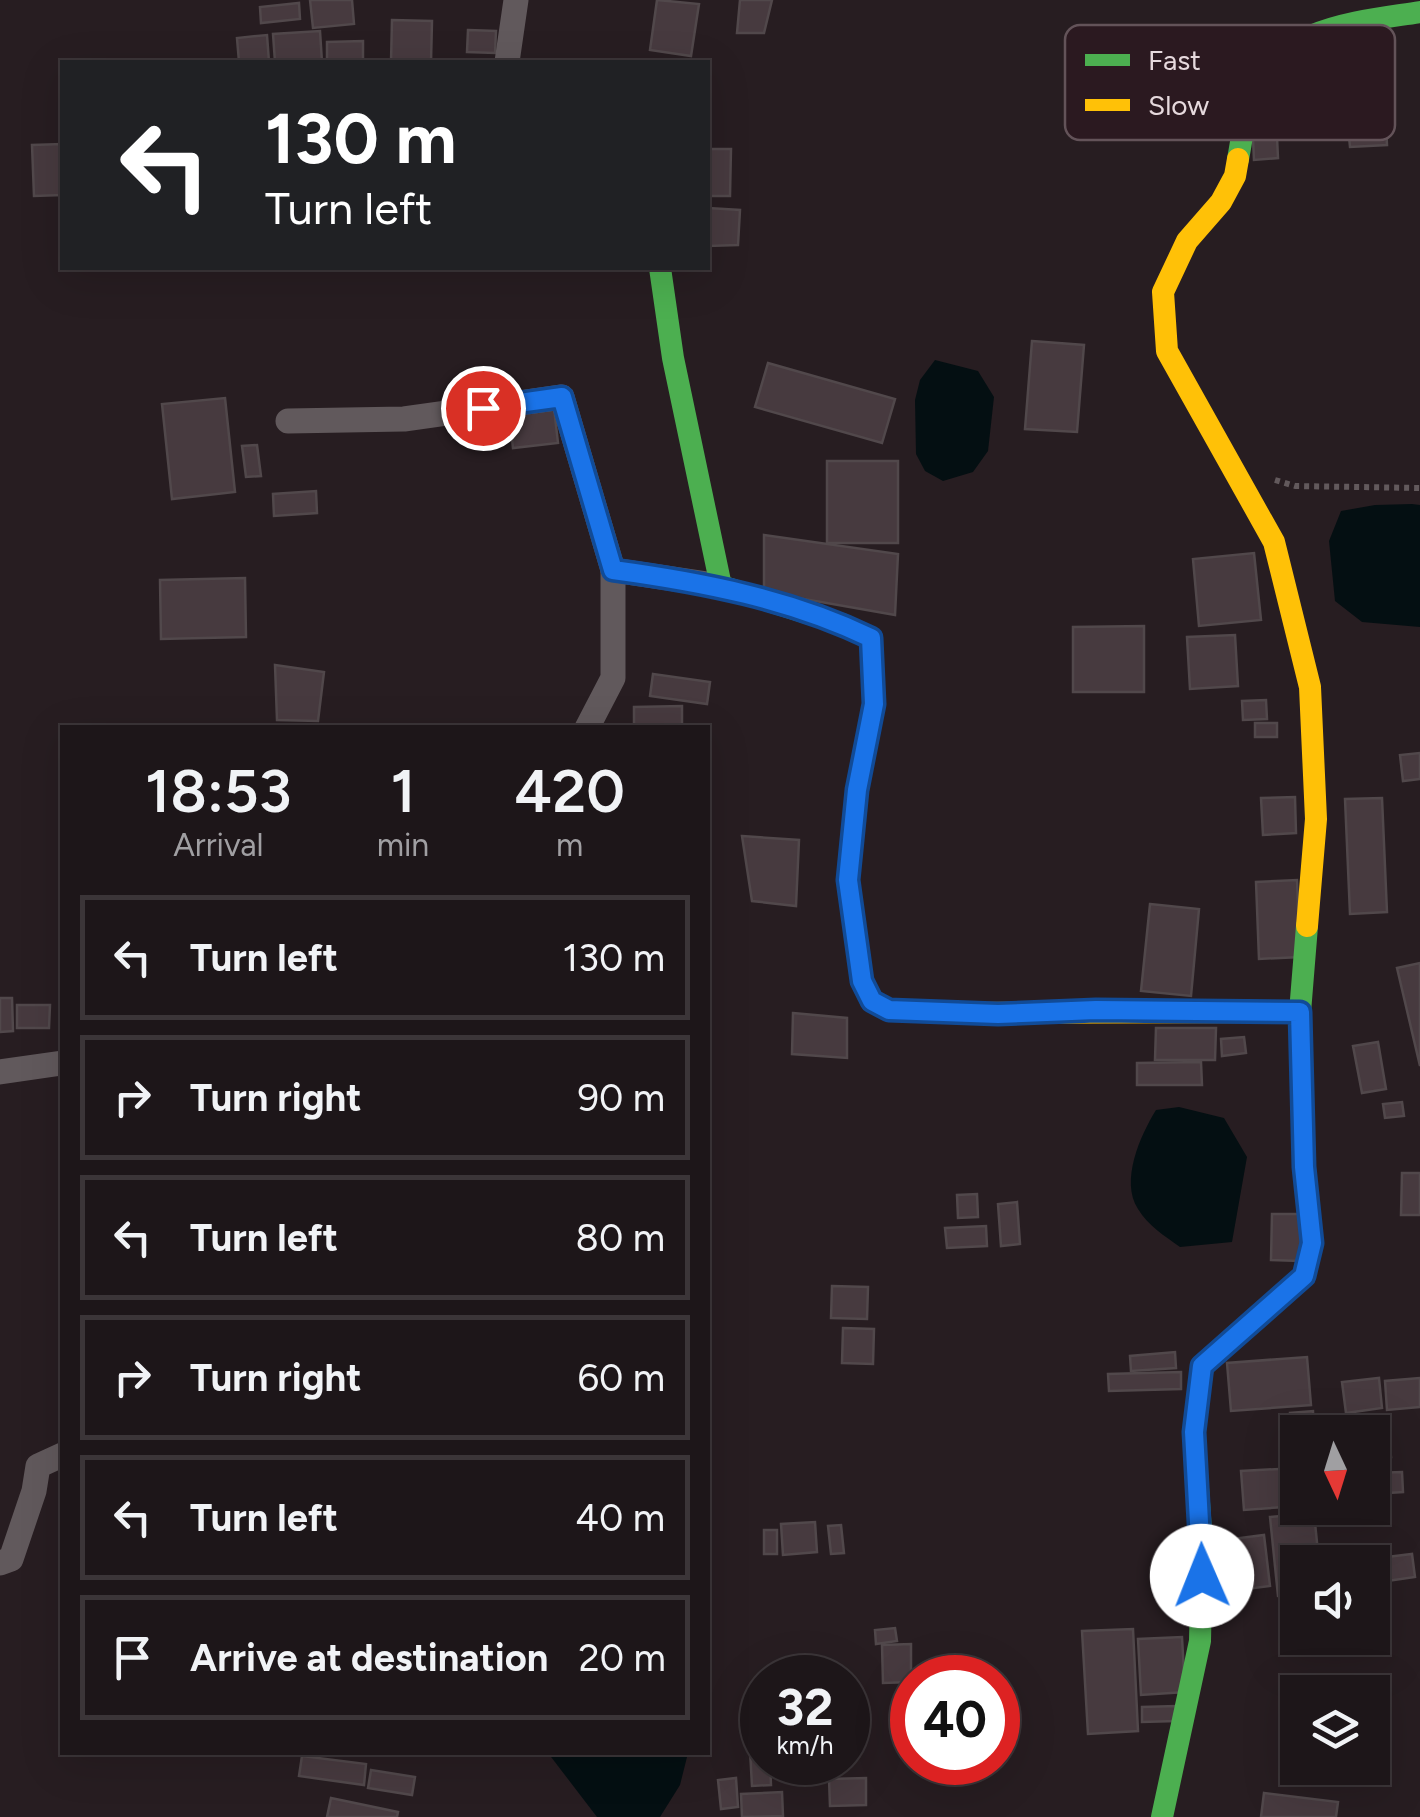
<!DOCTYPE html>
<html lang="en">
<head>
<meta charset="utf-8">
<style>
  :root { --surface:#1d1619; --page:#2a2326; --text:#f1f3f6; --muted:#a09fa2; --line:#3b3538 }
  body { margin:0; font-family:Figtree,sans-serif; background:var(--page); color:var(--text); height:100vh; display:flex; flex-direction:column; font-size:38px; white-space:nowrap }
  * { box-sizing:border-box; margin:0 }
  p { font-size:32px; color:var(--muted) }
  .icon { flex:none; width:55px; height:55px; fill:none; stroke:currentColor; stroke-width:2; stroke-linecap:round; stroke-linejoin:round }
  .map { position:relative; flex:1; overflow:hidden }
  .panel { position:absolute; left:60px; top:725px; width:650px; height:1030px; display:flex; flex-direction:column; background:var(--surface); border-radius:0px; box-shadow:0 10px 40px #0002,0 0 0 2px var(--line) }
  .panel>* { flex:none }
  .guide { position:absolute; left:60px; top:60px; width:650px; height:210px; border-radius:0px; box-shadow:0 10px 40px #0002,0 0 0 2px var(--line); background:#202124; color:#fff; overflow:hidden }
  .needle { width:65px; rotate:176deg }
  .fabs { position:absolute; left:1280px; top:1415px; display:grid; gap:20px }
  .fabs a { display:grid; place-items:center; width:110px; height:110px; border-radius:0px; background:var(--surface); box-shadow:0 10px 40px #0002,0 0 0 2px var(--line); font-size:50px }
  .speed { position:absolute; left:740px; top:1655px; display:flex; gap:20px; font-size:50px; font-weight:700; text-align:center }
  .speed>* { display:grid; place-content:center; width:130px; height:130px; border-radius:50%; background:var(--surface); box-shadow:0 10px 40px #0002,0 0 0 2px var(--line); line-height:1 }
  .speed small { font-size:25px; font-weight:400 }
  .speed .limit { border:15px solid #d22; background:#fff; color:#111 }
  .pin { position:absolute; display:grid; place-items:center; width:85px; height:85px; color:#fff; margin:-42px; border:5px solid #fff; border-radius:50%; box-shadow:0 2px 10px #0007 }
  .me { position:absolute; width:110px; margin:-55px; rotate:359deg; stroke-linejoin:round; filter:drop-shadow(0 0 8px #0008) }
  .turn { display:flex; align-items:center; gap:35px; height:210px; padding:0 40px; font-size:45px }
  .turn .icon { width:130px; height:130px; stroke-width:2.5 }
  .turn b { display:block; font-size:70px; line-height:85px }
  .eta { display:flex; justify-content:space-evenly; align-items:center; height:170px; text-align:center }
  .eta b { font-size:60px; font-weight:600; line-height:70px }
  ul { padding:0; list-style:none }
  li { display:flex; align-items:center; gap:30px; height:125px; margin:0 20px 15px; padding:0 20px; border:5px solid var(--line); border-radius:0px }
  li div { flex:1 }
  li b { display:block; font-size:38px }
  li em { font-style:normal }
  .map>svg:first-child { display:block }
</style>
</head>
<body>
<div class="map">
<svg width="1420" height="1817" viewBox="0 0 1420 1817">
  <rect width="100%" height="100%" fill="#271d21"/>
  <g fill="#040f12">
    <path d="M935,360L978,371L994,397L988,451L973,472L943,481L925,471L916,454L915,400L920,380Z"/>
    <path d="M1412,504L1420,505V627L1362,622L1335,601L1329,541L1341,511L1375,505Z"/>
    <path d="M1179,1107L1224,1118L1247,1157L1232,1242L1180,1247C1165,1236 1148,1226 1138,1209C1120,1181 1140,1136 1156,1110Z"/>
    <path d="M548,1753H688L680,1785L660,1817H597Z"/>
  </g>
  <g fill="#473a3f" stroke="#51484b" stroke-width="2.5">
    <path d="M310,0H352L354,24L313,28Z"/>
    <path d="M657,0L699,4L691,56L650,50Z"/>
    <path d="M740,0H772L764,33H737Z"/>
    <path d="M299,3L300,19L261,23L260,7Z"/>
    <path d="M392,20L432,21L431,62H391Z"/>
    <path d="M468,30L496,31L495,53L467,52Z"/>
    <path d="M320,31L322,62H275L273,34Z"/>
    <path d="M267,35L269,62H239L237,38Z"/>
    <path d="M363,41V62H327V42Z"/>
    <path d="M1386,125L1387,145L1350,147L1348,127Z"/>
    <path d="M1277,137L1278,158L1254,160L1253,139Z"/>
    <path d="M62,144V195L34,196L32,145Z"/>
    <path d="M708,149H731L730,196H708Z"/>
    <path d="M708,208L740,210L738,245L708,246Z"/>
    <path d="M1032,341L1084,345L1077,432L1025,429Z"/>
    <path d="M768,363L895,399L882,443L755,407Z"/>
    <path d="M225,398L235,492L172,499L162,404Z"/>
    <path d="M554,408L558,443L513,448L509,413Z"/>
    <path d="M257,445L261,476L246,477L242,446Z"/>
    <rect x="827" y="461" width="71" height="82"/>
    <path d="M316,491L317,513L274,516L273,494Z"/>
    <path d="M764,535L898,554L895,615L764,592Z"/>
    <path d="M1254,553L1261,620L1199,626L1193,559Z"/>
    <path d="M245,578L246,637L161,639L160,580Z"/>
    <path d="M1144,626V692H1073V627Z"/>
    <path d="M1235,635L1238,686L1190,689L1187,637Z"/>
    <path d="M275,665L324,672L318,721L277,720Z"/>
    <path d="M653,674L710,682L707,704L650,696Z"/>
    <path d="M1266,700L1267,719L1243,720L1242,701Z"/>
    <path d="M682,706V728H634V707Z"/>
    <rect x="1255" y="723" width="22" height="14"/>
    <path d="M1420,753V779L1403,781L1400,755Z"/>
    <path d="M1295,797L1296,833L1263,835L1261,798Z"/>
    <path d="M1382,798L1387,912L1350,914L1345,799Z"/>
    <path d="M742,836L799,840L796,906L752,901Z"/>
    <path d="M1297,880L1300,957L1259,959L1256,882Z"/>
    <path d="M1150,904L1199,909L1191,996L1141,991Z"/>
    <path d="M1420,963V1066L1397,968Z"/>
    <path d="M0,998H12L13,1031L0,1032Z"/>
    <path d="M17,1005H50L49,1028H17Z"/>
    <path d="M793,1013L847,1018V1058L792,1054Z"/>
    <path d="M1156,1028H1216L1215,1060H1155Z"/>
    <path d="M1244,1037L1246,1053L1222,1056L1221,1039Z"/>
    <path d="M1378,1042L1386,1089L1362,1093L1353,1046Z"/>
    <path d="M1201,1062L1202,1085H1137V1063Z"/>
    <path d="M1402,1102L1404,1116L1385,1118L1383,1104Z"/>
    <path d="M1402,1173H1420V1215H1401Z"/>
    <path d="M977,1194L978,1217L958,1218L957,1195Z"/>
    <path d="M1017,1202L1020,1244L1001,1246L998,1204Z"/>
    <path d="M1272,1214H1302L1300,1261L1271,1260Z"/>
    <path d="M986,1226L987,1246L947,1248L945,1228Z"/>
    <path d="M832,1286L868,1287L867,1319L831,1318Z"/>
    <path d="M843,1328L874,1329L873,1364L842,1363Z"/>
    <path d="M1175,1352L1176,1368L1131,1371L1130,1356Z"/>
    <path d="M1307,1357L1311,1405L1231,1411L1227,1363Z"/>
    <path d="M1181,1372V1389L1109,1391L1108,1374Z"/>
    <path d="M1379,1378L1382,1408L1346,1413L1342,1382Z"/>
    <path d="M1420,1378V1407L1387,1410L1385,1381Z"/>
    <path d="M1313,1411L1314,1432H1298V1452H1292L1290,1413Z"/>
    <path d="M1388,1431L1391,1457L1372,1458V1433Z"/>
    <path d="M1298,1468V1506L1244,1510L1241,1471Z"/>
    <path d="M1402,1472L1403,1492L1372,1494V1473Z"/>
    <path d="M1314,1513L1319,1562H1298V1594L1278,1596L1270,1517Z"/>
    <path d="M815,1522L817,1552L783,1555L781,1524Z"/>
    <path d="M841,1525L844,1553L831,1554L828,1526Z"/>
    <rect x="764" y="1530" width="13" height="24"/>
    <path d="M1264,1535L1270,1586L1238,1590L1232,1539Z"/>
    <path d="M1370,1553L1371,1562H1324L1323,1558Z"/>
    <path d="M1412,1554L1415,1577L1380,1582L1378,1558Z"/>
    <path d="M895,1628L897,1641L876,1644L875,1630Z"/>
    <path d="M1133,1629L1138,1731L1088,1734L1082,1631Z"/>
    <path d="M1182,1637L1185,1692L1141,1695L1138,1639Z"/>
    <path d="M911,1644V1682L883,1683L882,1645Z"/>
    <path d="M1176,1706V1721L1142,1722V1707Z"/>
    <path d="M750,1750H762V1762H770L771,1785L752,1786Z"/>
    <path d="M302,1756L366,1764L364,1785L299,1776Z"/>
    <path d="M371,1770L415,1777L412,1795L368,1788Z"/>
    <path d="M736,1778L738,1807L721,1809L718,1780Z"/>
    <path d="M866,1778V1805L830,1806L829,1779Z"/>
    <path d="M782,1792L783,1816L742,1817L741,1794Z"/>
    <path d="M1264,1793L1338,1802L1336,1817H1261Z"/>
    <path d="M331,1798L398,1812L397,1817H327Z"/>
  </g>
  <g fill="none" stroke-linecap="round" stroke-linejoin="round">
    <path stroke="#62595c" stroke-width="6" stroke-dasharray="5 5" stroke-linecap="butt" d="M1275,480L1295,486L1420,488"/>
    <g stroke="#61595c" stroke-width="25">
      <path d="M507,62L516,0"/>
      <path d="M288,421L404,419L562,397L613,570"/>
      <path d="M587,728L613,678V570L721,586"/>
      <path d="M0,1072L62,1063"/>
      <path d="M0,1563L11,1559L34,1491L38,1466L62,1455"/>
    </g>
    <g stroke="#4caf50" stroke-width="22">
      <path d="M1238,159C1242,139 1244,117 1251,98C1274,27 1358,22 1420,12"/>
      <path d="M660,268L673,358L721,586L842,624L871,639L874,704L857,790L848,880L862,981L871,1001L889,1010L961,1013"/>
      <path d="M1162,1817L1200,1641L1202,1544L1194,1432L1203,1366L1304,1276L1312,1243L1304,1167L1300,1012L1307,926"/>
    </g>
    <g stroke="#ffc107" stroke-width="22">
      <path d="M1238,159L1235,176L1221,202L1187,241L1163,292L1167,351L1274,542L1310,687L1316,819L1307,926"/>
      <path d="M961,1013L1300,1012"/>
    </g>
  </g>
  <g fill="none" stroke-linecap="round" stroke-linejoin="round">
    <defs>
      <path id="route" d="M483,408L562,397L613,570C702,582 790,599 871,638L874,704L857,790L848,880L862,981L872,1001L889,1010L998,1014L1096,1010L1300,1012L1304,1167L1312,1243L1304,1276L1202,1366L1194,1432L1202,1576"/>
    </defs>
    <use href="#route" stroke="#114b97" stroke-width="25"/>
    <use href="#route" stroke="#1a73e8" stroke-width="18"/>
  </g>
  <rect x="1065" y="25" width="330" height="115" rx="15" fill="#2b1920" stroke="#635359" stroke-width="2.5"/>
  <rect x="1085" y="54" width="45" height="12" fill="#4caf50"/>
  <rect x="1085" y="99" width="45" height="12" fill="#ffc107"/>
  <g font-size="28" fill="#e6d9dd">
    <text x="1148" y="70">Fast</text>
    <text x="1148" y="115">Slow</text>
  </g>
</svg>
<div class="fabs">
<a><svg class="needle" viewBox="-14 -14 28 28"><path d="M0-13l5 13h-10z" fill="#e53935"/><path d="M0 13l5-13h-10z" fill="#a09fa2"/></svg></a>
<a><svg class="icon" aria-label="sound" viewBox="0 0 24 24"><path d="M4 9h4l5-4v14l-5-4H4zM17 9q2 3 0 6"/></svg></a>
<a><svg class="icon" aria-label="layers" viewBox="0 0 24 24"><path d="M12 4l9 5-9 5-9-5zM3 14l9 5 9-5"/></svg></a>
</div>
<div class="speed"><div>32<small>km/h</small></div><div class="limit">40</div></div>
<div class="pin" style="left:483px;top:408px;background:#d93025"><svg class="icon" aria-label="arrive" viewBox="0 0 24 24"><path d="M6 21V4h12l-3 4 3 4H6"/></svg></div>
<svg class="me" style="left:1202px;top:1576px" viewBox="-20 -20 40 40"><circle r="19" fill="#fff"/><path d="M0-13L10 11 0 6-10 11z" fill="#1a73e8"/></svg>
<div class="guide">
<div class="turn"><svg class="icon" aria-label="left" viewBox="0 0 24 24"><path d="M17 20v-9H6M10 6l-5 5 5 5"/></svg><div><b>130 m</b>Turn left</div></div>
</div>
<section class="panel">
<div class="eta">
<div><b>18:53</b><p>Arrival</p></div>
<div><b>1</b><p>min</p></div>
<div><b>420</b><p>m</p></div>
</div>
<ul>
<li><svg class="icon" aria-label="left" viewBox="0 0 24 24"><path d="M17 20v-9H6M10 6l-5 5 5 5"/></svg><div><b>Turn left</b></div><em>130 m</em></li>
<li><svg class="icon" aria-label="right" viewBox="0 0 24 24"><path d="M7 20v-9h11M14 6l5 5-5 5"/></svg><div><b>Turn right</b></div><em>90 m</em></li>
<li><svg class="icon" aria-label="left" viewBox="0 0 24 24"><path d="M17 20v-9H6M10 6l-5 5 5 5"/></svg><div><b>Turn left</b></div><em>80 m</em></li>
<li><svg class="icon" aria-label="right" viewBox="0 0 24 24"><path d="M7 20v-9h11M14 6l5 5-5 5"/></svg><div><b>Turn right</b></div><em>60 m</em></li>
<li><svg class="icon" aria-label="left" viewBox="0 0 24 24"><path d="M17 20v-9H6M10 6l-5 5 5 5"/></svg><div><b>Turn left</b></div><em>40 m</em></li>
<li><svg class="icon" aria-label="arrive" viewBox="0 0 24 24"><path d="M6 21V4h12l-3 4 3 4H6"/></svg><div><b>Arrive at destination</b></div><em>20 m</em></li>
</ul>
</section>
</div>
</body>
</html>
